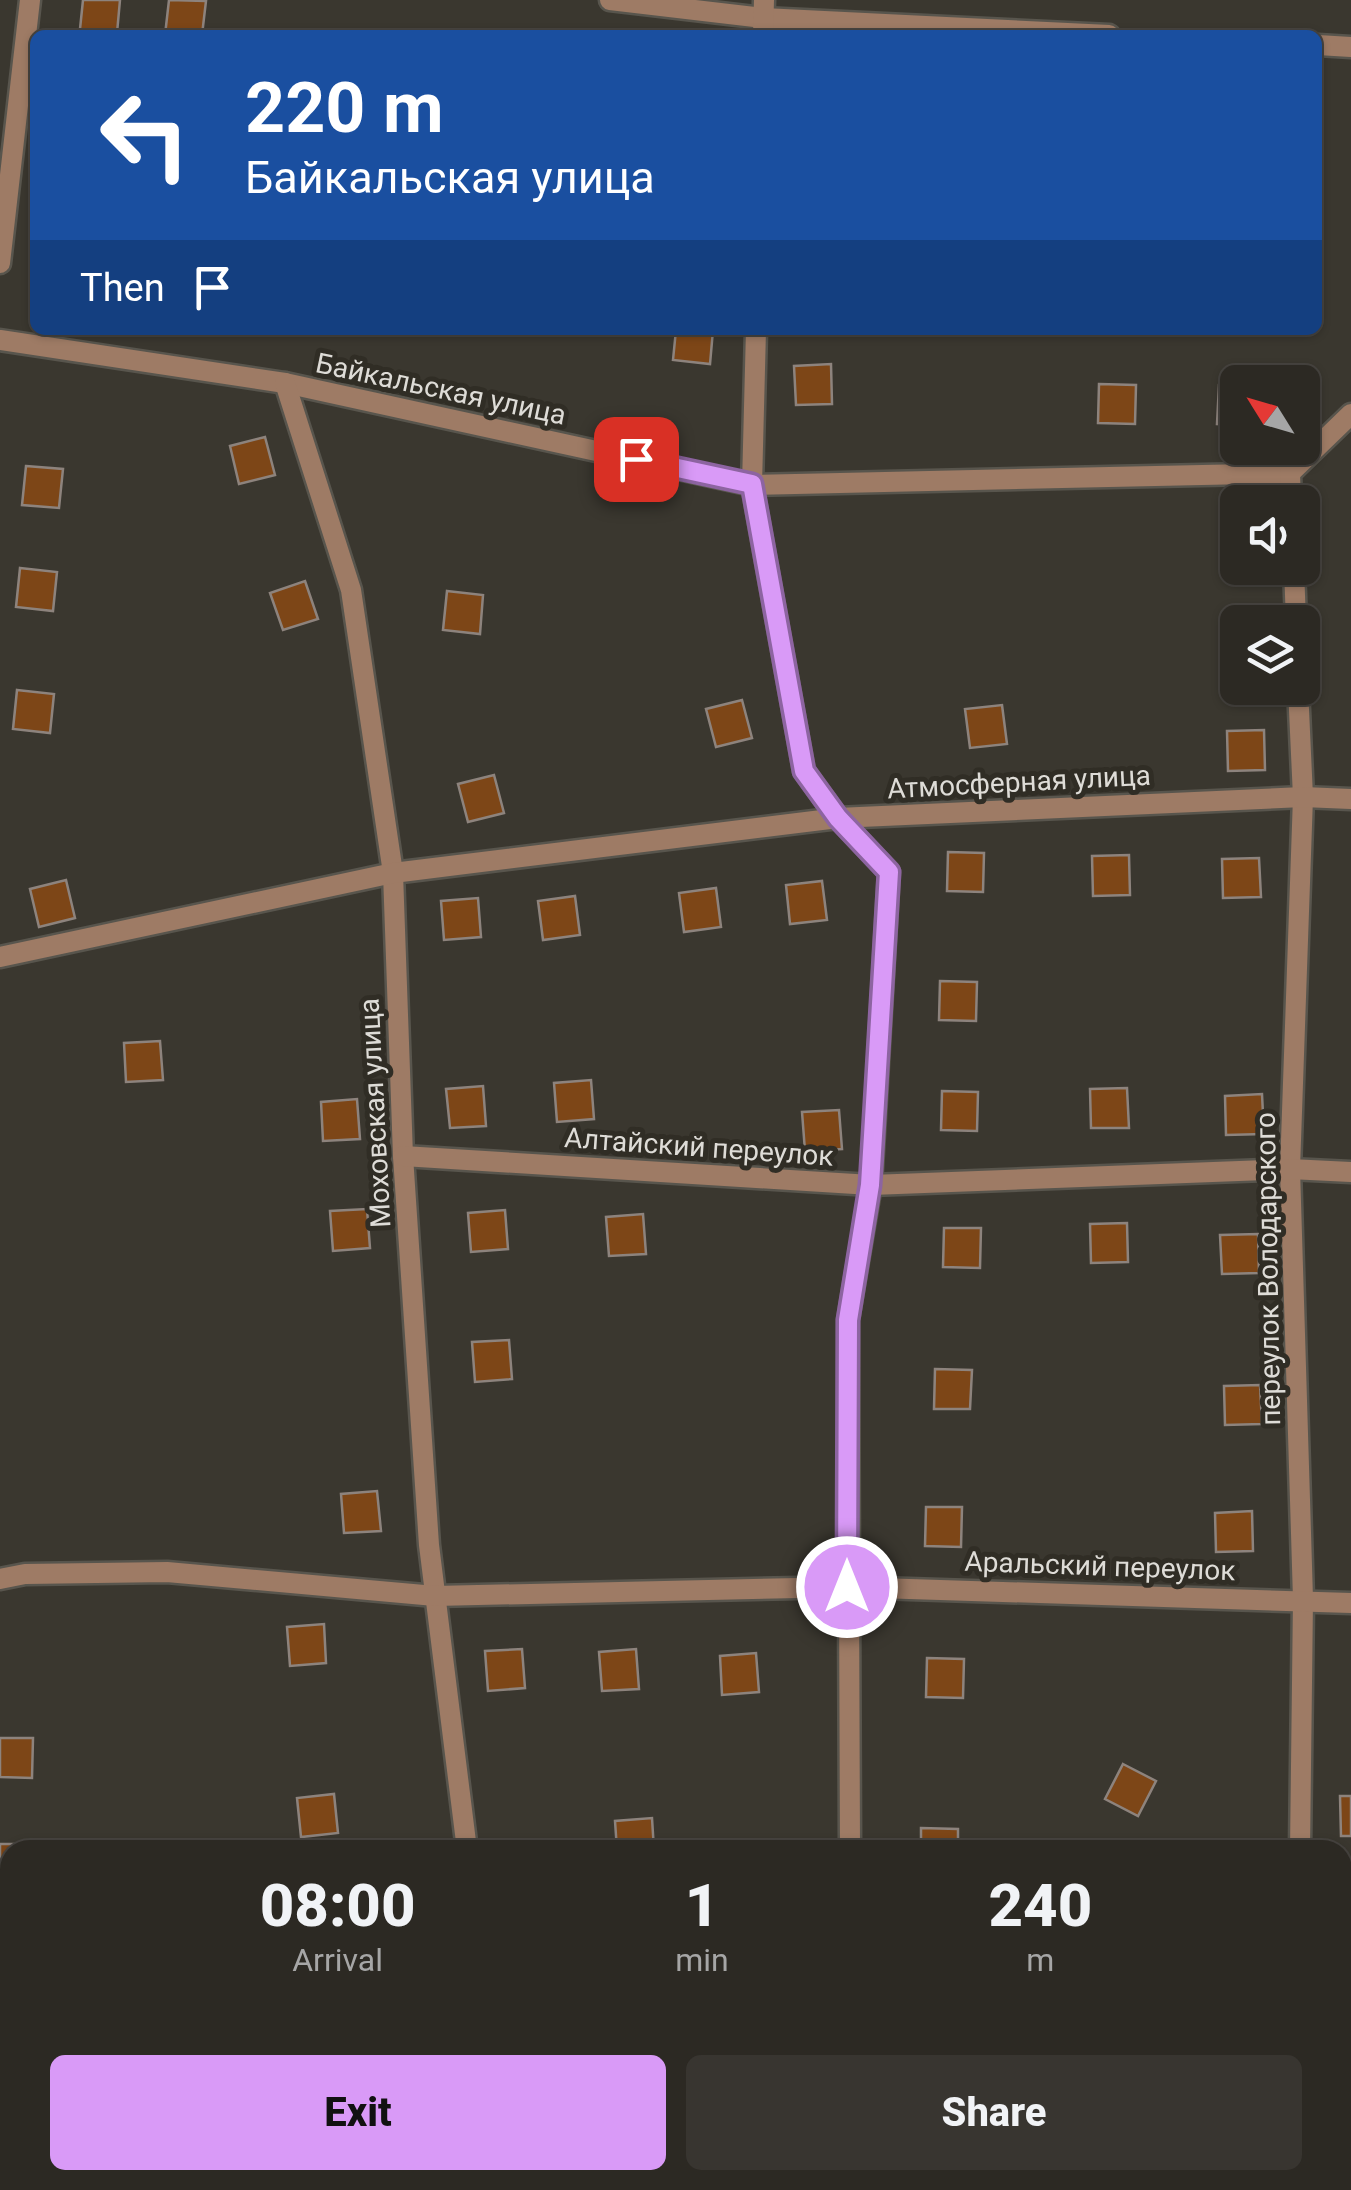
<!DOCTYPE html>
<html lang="en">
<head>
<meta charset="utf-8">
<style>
  :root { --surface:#2c2923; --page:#383530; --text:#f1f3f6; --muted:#a6a6a6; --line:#484541; --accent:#d99af7 }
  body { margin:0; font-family:Roboto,sans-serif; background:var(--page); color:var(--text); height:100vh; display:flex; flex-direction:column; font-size:38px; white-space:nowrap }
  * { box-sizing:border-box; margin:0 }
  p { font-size:32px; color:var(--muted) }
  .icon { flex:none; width:55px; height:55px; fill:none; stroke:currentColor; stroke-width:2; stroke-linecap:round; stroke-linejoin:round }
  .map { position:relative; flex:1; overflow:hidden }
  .drawer { position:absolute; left:0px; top:1840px; width:1352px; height:350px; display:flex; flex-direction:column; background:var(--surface); border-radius:30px 30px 0 0; box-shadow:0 2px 8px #0004,0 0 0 2px var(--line) }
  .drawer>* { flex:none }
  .banner { position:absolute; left:30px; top:30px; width:1292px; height:305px; border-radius:15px; box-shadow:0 2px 8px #0004,0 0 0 2px var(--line); background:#1a4fa0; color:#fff; overflow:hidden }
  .needle { width:65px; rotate:307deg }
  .controls { position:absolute; left:1220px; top:365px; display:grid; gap:20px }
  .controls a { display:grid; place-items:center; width:100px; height:100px; border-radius:15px; background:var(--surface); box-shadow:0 2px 8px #0004,0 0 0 2px var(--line); font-size:50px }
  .pin { position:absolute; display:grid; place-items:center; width:85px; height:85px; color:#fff; margin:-42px; border-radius:20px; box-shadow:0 5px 15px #0006 }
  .me { position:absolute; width:110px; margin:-55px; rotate:0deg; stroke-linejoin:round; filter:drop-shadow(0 0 8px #0008) }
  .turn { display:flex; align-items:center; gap:35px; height:210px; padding:0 50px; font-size:45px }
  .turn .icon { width:130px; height:130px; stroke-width:2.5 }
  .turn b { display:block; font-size:70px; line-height:85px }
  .then { display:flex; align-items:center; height:95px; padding:0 50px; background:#0003; gap:20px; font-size:38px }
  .eta { display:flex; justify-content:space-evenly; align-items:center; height:170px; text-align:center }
  .eta b { font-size:60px; font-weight:800; line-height:70px }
  .cta { display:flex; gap:20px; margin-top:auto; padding:20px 50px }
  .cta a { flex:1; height:115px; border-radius:15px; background:var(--accent); color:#111; font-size:40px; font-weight:800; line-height:115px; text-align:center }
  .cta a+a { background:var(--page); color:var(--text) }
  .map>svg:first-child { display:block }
</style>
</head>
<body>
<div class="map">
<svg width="1351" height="2190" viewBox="0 0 1351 2190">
  <rect width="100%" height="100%" fill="#3a372f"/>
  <g fill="#7d4617" stroke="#8d837d" stroke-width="2.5">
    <path d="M83,0H120L117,33L80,29Z"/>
    <path d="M169,0L206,1L202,35H165Z"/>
    <path d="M676,330H713L710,364L673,360Z"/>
    <path d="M831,364L832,404L796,405L794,366Z"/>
    <path d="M1099,384L1136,385L1135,424L1098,423Z"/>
    <path d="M1219,385H1238V425L1217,424Z"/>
    <path d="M265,437L275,475L239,484L230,446Z"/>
    <path d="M26,466L63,469L59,508L22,505Z"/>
    <path d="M20,568L57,572L53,611L16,607Z"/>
    <path d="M305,581L318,619L283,630L270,593Z"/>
    <path d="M447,591L483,595L480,634L443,630Z"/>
    <path d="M1238,629V668L1223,669L1221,630Z"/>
    <path d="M17,690L54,694L50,733L13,729Z"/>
    <path d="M742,700L752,738L716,747L706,709Z"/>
    <path d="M1002,705L1007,744L970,748L965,709Z"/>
    <path d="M1264,730L1265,770L1228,771L1227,731Z"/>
    <path d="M494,775L504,813L468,822L458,784Z"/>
    <path d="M948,852L984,853L983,892L947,891Z"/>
    <path d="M1129,855L1130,895L1093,896L1092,856Z"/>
    <path d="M1259,858L1261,897L1223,898L1222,859Z"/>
    <path d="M66,880L75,918L39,927L30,889Z"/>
    <path d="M822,881L827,920L790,924L786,885Z"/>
    <path d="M716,888L721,927L684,932L679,893Z"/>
    <path d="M575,896L580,935L543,940L538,901Z"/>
    <path d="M478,898L481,937L444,940L441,901Z"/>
    <path d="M940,981L977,982L976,1021L939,1020Z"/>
    <path d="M160,1041L163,1080L126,1082L124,1043Z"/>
    <path d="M591,1080L594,1119L557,1122L554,1083Z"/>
    <path d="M483,1086L486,1126L450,1128L446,1089Z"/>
    <path d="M1127,1088L1129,1128H1091L1090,1089Z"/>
    <path d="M942,1091L978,1092L977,1131L941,1130Z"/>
    <path d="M1262,1094L1264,1134L1226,1135L1225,1096Z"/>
    <path d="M357,1099L360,1139L323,1141L321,1102Z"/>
    <path d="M839,1110L842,1149L805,1151L802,1112Z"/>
    <path d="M367,1209L370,1248L333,1251L330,1211Z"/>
    <path d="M505,1210L508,1249L471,1252L468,1213Z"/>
    <path d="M643,1214L646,1254L609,1256L606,1217Z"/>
    <path d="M1127,1223L1128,1262L1091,1263L1090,1224Z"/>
    <path d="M944,1228H981L980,1268L943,1267Z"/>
    <path d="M1258,1234L1259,1273L1222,1274L1220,1235Z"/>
    <path d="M509,1340L512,1379L475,1382L472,1342Z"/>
    <path d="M935,1369L972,1370L970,1409H934Z"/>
    <path d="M1260,1385L1262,1424L1225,1425L1224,1386Z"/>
    <path d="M377,1491L381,1531L344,1533L341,1494Z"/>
    <path d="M926,1507H962L961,1547L925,1546Z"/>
    <path d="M1252,1511L1253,1551L1216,1552L1215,1513Z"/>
    <path d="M324,1624L326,1663L290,1666L287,1627Z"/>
    <path d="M522,1649L525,1688L488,1691L485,1651Z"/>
    <path d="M636,1649L639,1689L602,1691L599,1652Z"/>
    <path d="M756,1653L759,1692L722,1695L720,1656Z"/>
    <path d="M927,1658L964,1659L963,1698L926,1697Z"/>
    <path d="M0,1738H33L32,1778L0,1777Z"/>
    <path d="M1123,1764L1156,1781L1138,1816L1105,1799Z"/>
    <path d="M334,1794L338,1833L301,1837L297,1798Z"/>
    <path d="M1340,1796H1351V1836H1341Z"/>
    <path d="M652,1818L654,1850H617L615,1821Z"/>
    <path d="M921,1828L958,1829V1850H921Z"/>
    <path d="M0,1844H29V1850H10V1884H0Z"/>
    <path d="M0,2013H10V2052L0,2053Z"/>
    <path d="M0,2145H10V2180H21V2184H0Z"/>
    <path d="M1342,2164L1351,2165V2190H1332V2180H1342Z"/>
    <path d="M622,2180H659L660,2188L623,2190Z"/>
    <rect x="901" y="2180" width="37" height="10"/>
    <path d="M1109,2180H1145V2190H1108Z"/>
    <path d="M1248,2180H1284V2190H1247Z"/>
  </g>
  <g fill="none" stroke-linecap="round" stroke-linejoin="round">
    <defs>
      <g id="street">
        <path d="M610,0L763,18L1109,35"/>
        <path d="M763,35L764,0"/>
        <path d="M1318,45L1351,47"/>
        <path d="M0,263L30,0"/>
        <path d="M756,330L752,485L804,771L838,818L889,872L871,1185L848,1320L850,1850"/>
        <path d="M0,340L285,383L752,485L1290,473"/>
        <path d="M285,383L351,590L393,873L403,1156L429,1545L467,1850"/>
        <path d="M1291,502L1290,473L1351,414"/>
        <path d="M1294,568L1296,622"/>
        <path d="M1298,688L1303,797L1290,1169L1303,1599L1300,1850"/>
        <path d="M0,957L393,873L838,818L1303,797L1351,799"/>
        <path d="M403,1156L871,1185L1290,1169L1351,1172"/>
        <path d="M0,1579L25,1574L167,1572L435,1596L847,1587L1351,1603"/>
        <path d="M1342,2047L1351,2048"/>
        <path d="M0,2098L10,2099"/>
        <path d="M507,2180L508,2190"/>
        <path d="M813,2180V2190"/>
        <path d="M1192,2190V2180"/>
      </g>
    </defs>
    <use href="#street" stroke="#58554d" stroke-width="25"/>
    <use href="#street" stroke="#9e7b65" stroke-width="20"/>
  </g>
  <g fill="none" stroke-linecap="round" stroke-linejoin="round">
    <defs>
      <path id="route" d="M636,459L752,484L804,771L838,818L889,872L870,1185L848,1320L847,1587"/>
    </defs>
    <use href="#route" stroke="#8d64a1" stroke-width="25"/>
    <use href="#route" stroke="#d99af7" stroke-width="18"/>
  </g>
  <g text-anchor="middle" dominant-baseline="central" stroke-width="10" stroke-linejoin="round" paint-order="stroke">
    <g font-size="28" fill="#dedcd7" stroke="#302d25">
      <text transform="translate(441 389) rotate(12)">Байкальская улица</text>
      <text transform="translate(1019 782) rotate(-3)">Атмосферная улица</text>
      <text transform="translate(375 1113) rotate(-93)">Моховская улица</text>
      <text transform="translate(699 1147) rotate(4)">Алтайский переулок</text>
      <text transform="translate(1268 1269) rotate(-91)">переулок Володарского</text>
      <text transform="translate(1100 1566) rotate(2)">Аральский переулок</text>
    </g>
  </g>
</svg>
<div class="controls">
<a><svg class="needle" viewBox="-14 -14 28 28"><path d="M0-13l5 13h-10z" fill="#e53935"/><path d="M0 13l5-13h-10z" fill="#a6a6a6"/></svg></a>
<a><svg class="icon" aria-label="sound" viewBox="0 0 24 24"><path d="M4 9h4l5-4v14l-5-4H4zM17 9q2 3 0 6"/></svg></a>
<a><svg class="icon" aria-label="layers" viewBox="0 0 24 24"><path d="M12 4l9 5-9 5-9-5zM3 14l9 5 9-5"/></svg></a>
</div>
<div class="pin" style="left:636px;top:459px;background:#d93025"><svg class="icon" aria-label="arrive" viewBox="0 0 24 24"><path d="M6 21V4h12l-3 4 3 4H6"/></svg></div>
<svg class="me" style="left:847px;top:1587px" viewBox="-20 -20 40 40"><circle r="17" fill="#d99af7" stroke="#fff" stroke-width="3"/><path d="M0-11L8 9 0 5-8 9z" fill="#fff"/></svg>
<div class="banner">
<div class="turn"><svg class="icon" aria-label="left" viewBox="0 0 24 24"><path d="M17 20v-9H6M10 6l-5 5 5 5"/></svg><div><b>220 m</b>Байкальская улица</div></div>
<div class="then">Then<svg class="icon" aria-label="arrive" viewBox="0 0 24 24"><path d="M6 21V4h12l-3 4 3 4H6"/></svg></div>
</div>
<section class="drawer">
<div class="eta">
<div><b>08:00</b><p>Arrival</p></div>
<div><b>1</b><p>min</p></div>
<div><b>240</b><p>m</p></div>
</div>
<div class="cta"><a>Exit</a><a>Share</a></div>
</section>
</div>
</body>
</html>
